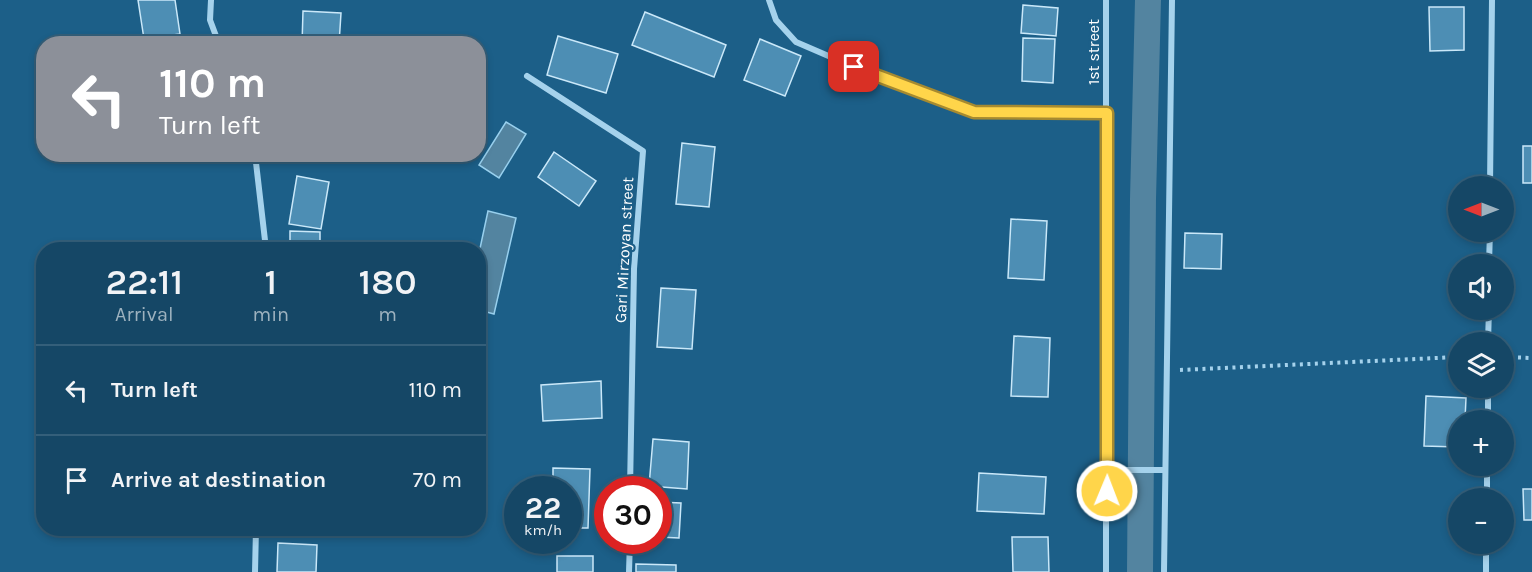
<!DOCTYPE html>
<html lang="en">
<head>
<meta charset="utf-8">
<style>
  :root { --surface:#154766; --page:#1e4e6c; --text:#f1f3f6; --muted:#9db2bf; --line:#345f7a }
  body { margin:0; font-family:Karla,sans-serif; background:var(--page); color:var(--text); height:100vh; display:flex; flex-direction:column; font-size:22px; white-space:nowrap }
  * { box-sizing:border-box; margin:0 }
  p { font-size:20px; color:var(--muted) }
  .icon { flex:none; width:33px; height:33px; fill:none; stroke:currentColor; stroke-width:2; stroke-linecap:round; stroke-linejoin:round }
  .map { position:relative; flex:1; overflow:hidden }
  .sheet { position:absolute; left:36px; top:242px; width:450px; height:294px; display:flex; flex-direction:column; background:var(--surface); border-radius:24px; box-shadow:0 3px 9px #0003,0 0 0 2px var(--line) }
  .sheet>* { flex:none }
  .banner { position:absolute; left:36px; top:36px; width:450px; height:126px; border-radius:24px; box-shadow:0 3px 9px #0003,0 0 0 2px var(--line); background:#8c9099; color:#fff; overflow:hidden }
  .needle { width:39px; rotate:270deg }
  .buttons { position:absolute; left:1448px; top:176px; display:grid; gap:12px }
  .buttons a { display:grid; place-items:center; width:66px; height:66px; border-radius:50%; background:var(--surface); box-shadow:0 3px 9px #0003,0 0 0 2px var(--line); font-size:30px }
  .speed { position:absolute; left:504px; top:476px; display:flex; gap:12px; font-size:30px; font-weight:700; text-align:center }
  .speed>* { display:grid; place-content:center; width:78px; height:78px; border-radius:50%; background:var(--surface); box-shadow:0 3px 9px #0003,0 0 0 2px var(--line); line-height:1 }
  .speed small { font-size:15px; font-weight:400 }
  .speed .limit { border:9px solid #d22; background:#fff; color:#111 }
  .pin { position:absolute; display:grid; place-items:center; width:51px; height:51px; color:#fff; margin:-26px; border-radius:12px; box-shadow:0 3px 9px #0006 }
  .me { position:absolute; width:66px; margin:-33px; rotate:1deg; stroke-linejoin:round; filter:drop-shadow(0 0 4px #0008) }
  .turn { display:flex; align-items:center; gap:21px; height:126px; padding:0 24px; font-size:27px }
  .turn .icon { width:78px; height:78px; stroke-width:2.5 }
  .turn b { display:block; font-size:42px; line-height:51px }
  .eta { display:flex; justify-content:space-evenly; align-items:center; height:102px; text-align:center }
  .eta b { font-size:36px; font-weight:600; line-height:42px }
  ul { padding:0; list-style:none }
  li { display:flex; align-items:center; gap:18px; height:90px; padding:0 24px; border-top:2px solid var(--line) }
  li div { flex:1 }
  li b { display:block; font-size:22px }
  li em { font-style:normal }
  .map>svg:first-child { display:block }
</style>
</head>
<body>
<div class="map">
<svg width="1532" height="572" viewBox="0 0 1532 572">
  <rect width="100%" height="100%" fill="#1c5f88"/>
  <g fill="#5384a0" stroke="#98d0ee" stroke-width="1.5">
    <path d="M506,122L526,134L499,178L479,165Z"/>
    <path d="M488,211L516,218L494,314L479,310V253Z"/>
  </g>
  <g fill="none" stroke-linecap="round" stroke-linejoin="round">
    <path stroke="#5384a0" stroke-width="26" d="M1140,572L1143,199L1148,0"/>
  </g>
  <g fill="#4d8eb4" stroke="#cae8f9" stroke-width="1.5">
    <path d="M138,0H175L180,34L144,39Z"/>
    <path d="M1023,5L1058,8L1056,36L1021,33Z"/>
    <path d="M1429,7H1464V50L1430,51Z"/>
    <path d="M303,11L341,13L339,44H302Z"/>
    <path d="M645,12L726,45L714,77L632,45Z"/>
    <path d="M558,36L618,54L606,93L547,75Z"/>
    <path d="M1023,38L1055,39L1053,83L1022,81Z"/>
    <path d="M760,39L801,56L785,96L744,80Z"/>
    <path d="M682,143L715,147L709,207L676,204Z"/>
    <rect x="1523" y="146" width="9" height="37"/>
    <path d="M554,152L596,181L579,206L538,177Z"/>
    <path d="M297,176L329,182L321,229L289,224Z"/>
    <path d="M1011,219L1047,221L1044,280L1008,278Z"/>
    <path d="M290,231L320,232V249H290Z"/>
    <path d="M1185,233L1222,234L1221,269L1184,268Z"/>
    <path d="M661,288L696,290L692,349L657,347Z"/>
    <path d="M1014,336L1050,338L1048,397L1011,396Z"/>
    <path d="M601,381L602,418L543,421L541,385Z"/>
    <path d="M1426,396L1466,398L1465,420H1458V447L1424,446Z"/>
    <path d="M653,439L689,442L687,489L649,486Z"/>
    <path d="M553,468L590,469L588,528H568V489H553Z"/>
    <path d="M979,473L1046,477L1044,514L977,511Z"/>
    <path d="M1523,489H1532V520H1524Z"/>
    <path d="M658,502L681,503L679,538L658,537Z"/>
    <path d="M193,528H226V535L193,534Z"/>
    <path d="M1012,537H1048L1049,572H1013Z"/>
    <path d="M278,543L317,545L316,572H277Z"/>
    <rect x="557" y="556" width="36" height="16"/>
    <path d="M636,564L676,565V572H636Z"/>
  </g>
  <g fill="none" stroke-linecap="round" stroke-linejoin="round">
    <g stroke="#a5d2ec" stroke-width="4" stroke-dasharray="3 4.5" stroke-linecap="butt">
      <path d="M1503,357L1532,358"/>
      <path d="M1180,370L1458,357"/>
    </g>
    <g stroke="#a5d2ec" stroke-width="6">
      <path d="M211,0L210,20L219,44"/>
      <path d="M769,0L776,20L796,42L854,67L973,112L1107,113"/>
      <path d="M527,76L643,151L634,269L630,489"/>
      <path d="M255,154L266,249"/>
      <path d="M1490,186L1492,0"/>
      <path d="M1489,264L1490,231"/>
      <path d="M1488,342L1489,309"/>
      <path d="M1488,420V387"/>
      <path d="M1107,470H1165"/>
      <path d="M1487,498V465"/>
      <path d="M255,572L256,528"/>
      <path d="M629,572L630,540"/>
      <path d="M1106,572V0"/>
      <path d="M1164,572L1172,0"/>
      <path d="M1486,572V543"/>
    </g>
  </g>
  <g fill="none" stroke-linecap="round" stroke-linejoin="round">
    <defs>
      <path id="route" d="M854,67L974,112L1107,113V491"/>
    </defs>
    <use href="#route" stroke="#a68a30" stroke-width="15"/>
    <use href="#route" stroke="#ffd54a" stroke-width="10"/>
  </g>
  <g text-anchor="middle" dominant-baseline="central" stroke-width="4.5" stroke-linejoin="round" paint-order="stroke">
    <g font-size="16" fill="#fff" stroke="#1c5f88">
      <text transform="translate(1093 52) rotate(-90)">1st street</text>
      <text transform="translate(624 250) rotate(-87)">Gari Mirzoyan street</text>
    </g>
  </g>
</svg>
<div class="buttons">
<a><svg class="needle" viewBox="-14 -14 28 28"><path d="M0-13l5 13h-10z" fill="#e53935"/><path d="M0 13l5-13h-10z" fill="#9db2bf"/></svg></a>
<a><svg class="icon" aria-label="sound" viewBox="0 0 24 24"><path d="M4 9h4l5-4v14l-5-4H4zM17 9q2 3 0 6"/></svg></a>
<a><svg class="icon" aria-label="layers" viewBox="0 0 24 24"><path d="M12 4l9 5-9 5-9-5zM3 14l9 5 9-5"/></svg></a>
<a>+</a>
<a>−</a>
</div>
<div class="speed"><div>22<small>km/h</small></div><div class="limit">30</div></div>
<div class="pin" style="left:854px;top:67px;background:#d93025"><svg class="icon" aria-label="arrive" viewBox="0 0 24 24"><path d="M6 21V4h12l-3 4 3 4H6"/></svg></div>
<svg class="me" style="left:1107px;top:491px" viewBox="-20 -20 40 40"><circle r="17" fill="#ffd54a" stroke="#fff" stroke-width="3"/><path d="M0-11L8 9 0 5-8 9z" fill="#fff"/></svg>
<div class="banner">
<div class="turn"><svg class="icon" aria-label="left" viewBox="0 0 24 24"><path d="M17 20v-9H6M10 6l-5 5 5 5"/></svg><div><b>110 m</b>Turn left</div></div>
</div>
<section class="sheet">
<div class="eta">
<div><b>22:11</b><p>Arrival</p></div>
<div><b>1</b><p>min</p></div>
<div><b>180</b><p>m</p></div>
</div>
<ul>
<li><svg class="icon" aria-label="left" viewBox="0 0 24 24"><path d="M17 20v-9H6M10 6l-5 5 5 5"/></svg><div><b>Turn left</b></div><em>110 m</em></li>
<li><svg class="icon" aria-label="arrive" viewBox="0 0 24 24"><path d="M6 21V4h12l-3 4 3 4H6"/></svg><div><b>Arrive at destination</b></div><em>70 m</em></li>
</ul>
</section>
</div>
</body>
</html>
